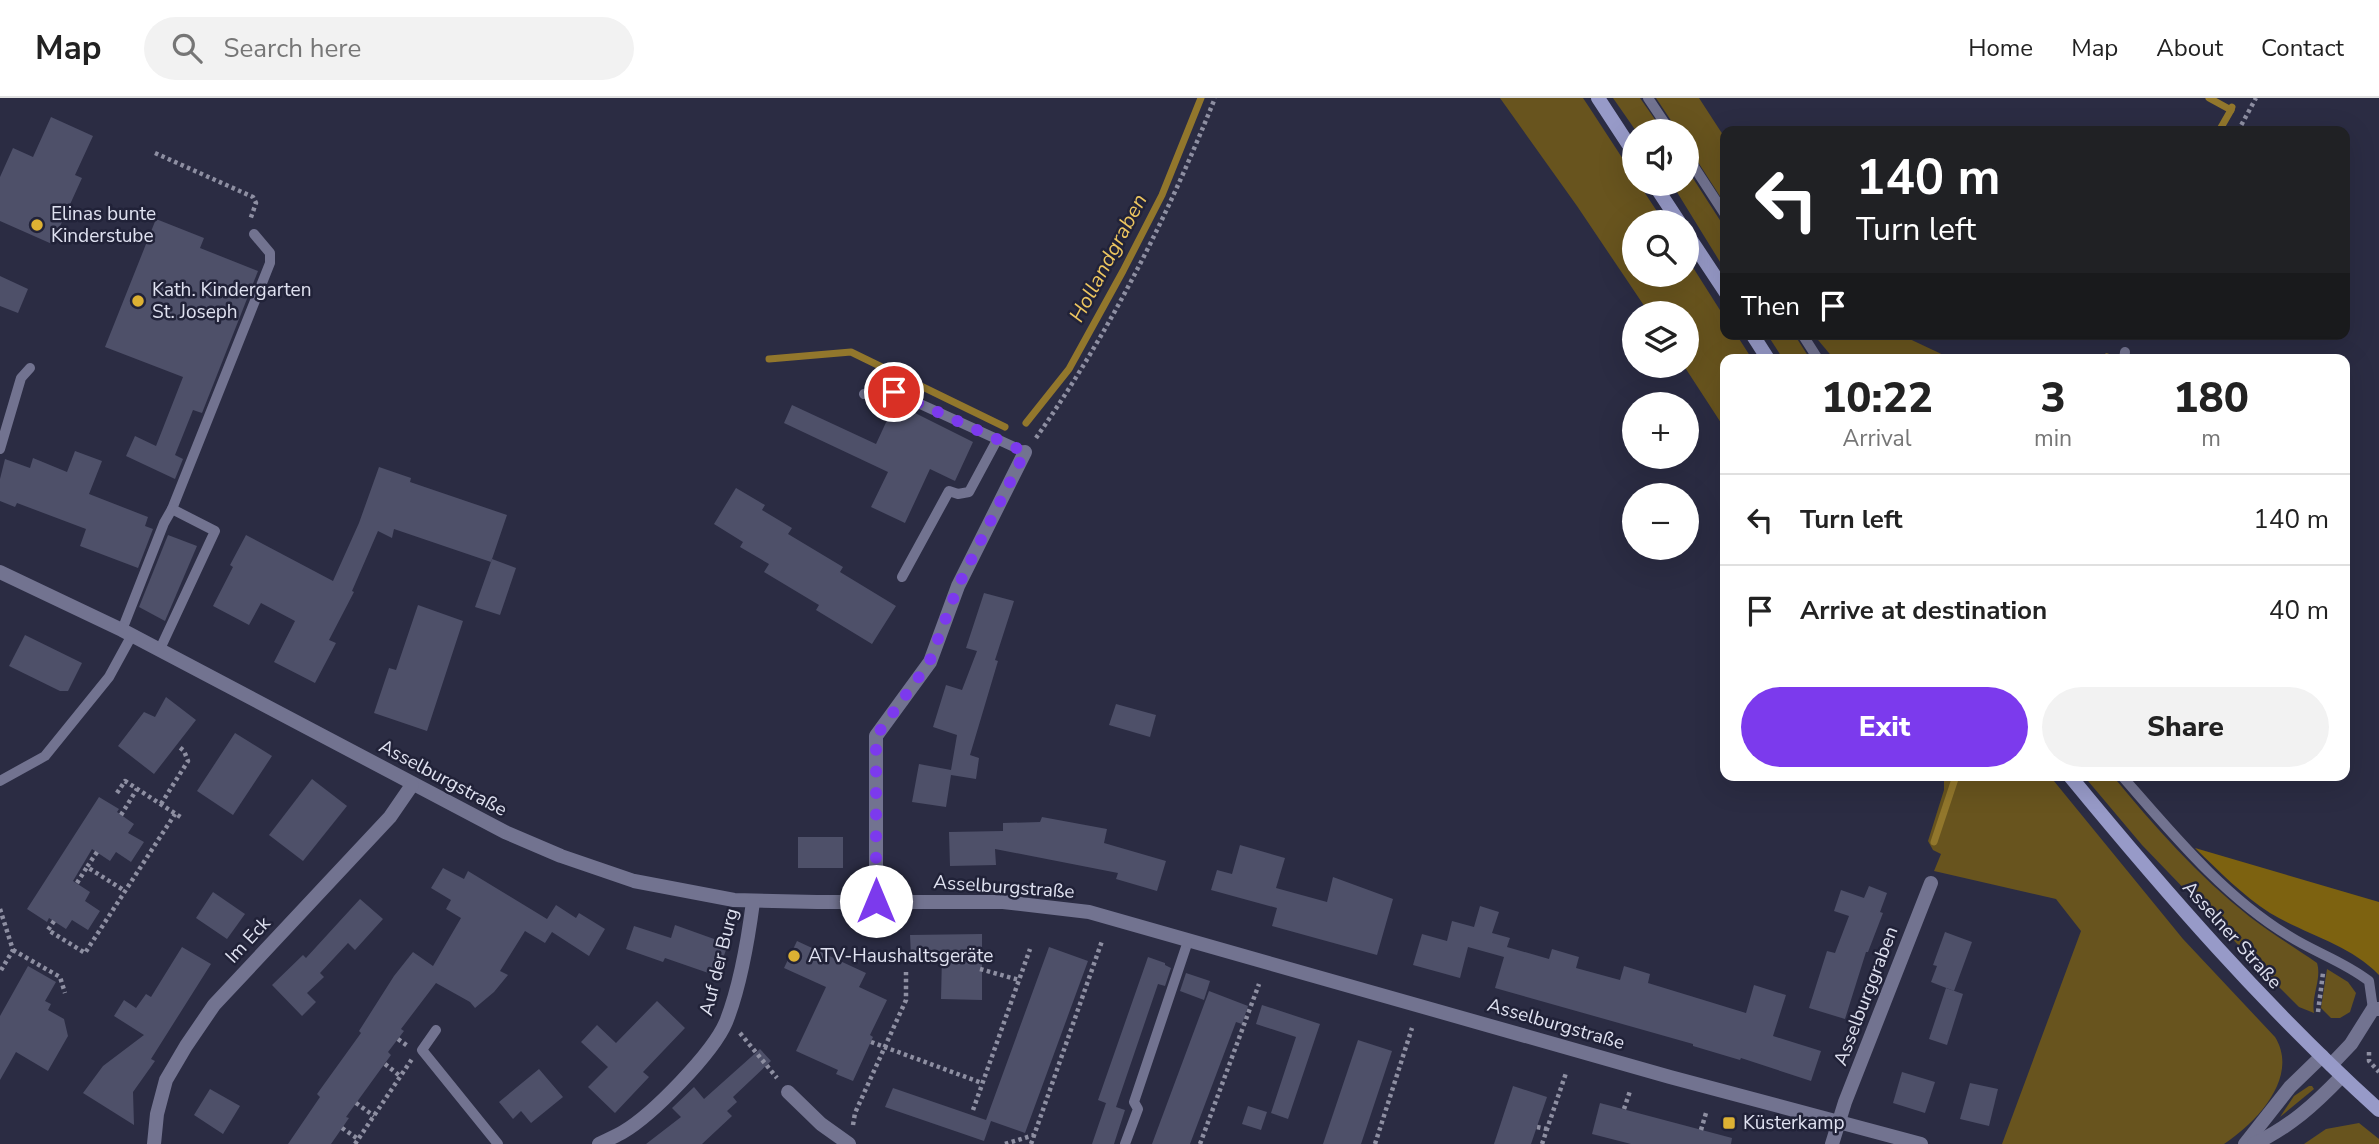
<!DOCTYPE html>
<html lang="en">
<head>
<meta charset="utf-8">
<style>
  :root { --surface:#fff; --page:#f2f2f2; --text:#222; --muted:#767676; --line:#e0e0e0; --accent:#7c3aed }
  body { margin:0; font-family:"Nunito Sans",sans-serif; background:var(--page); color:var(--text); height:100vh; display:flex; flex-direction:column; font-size:26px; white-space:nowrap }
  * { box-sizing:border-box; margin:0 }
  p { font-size:23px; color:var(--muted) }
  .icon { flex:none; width:38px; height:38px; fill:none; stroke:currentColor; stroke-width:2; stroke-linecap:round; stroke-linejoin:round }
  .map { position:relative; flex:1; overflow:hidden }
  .panel { position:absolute; left:1720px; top:256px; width:630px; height:427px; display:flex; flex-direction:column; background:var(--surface); border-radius:14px; box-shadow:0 7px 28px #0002 }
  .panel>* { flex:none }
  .banner { position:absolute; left:1720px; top:28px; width:630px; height:214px; border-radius:14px; box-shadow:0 7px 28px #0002; background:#202124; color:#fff; overflow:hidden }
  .tools { position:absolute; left:1622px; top:21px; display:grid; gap:14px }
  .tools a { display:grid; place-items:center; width:77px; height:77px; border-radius:50%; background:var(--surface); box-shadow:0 7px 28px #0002; font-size:35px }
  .pin { position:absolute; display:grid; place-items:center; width:60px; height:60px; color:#fff; margin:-30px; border:4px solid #fff; border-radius:50%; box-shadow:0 2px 7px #0007 }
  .me { position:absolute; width:77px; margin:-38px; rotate:0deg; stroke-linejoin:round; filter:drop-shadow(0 0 5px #0008) }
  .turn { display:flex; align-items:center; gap:24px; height:147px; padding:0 21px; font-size:32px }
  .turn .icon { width:91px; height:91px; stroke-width:2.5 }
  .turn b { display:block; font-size:49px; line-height:60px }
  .then { display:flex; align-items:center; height:66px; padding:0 21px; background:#0003; gap:14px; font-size:26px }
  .eta { display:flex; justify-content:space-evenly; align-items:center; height:119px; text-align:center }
  .eta b { font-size:42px; font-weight:800; line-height:49px }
  .button { display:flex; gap:14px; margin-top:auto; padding:14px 21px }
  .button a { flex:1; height:80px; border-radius:42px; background:var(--accent); color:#fff; font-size:28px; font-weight:800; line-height:80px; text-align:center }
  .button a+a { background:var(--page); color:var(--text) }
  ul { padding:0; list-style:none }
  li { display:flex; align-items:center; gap:21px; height:91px; padding:0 21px; border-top:2px solid var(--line) }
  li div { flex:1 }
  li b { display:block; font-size:26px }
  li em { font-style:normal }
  header { display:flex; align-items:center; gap:42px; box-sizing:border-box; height:98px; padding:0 35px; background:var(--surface); border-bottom:2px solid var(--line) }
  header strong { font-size:33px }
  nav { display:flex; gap:38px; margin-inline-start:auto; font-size:24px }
  .search { width:490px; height:63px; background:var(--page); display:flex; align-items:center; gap:18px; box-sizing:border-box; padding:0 24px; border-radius:38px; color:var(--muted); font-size:26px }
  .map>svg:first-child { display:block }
</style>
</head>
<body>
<header>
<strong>Map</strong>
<div class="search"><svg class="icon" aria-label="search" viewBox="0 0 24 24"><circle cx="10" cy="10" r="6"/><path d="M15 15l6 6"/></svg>Search here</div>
<nav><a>Home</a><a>Map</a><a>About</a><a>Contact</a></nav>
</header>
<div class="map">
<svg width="2379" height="1046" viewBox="0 0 2379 1046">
  <rect width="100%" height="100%" fill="#2b2c43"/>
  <g fill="#68541e">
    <path d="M1500,0H1583L1589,9L1634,78V86H1639L1664,124H1634V177H1687V160L1725,220L1726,236H1736L1752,261H1726L1725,331L1684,268H1687V215H1649L1577,108Z"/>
    <path d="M1613,0H1640L1663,33H1636Z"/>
    <path d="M1656,0H1699L1725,40V106L1687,47V33H1678Z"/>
    <path d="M1687,71L1725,130V172L1672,86H1687Z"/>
    <path d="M1767,236H1794L1810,261H1783Z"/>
    <path d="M1813,236H1899L1952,261H1834Z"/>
    <path d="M1944,677H2049L2183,841L2275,939C2300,979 2256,1025 2224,1046H2002L2081,833L2056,801L1934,773L1941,756L1933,752L1928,743L1944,692Z"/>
    <path d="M2083,677H2112C2154,728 2198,778 2250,819C2272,836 2294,849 2317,865C2322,881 2311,898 2314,915L2299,909L2271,881L2142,747Z"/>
    <path d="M2327,871L2348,884L2356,895L2350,914L2340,920H2331L2321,910Z"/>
    <path d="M2309,988H2312L2314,991L2280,1019L2294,998Z"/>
    <path d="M2359,1025L2379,1041V1046H2304L2326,1031Z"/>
  </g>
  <path fill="#7d6210" d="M2195,750L2379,804V877C2349,846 2306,837 2270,815C2242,797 2219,773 2195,750Z"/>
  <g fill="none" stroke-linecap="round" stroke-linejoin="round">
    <g stroke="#92772c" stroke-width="7">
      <path d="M2209,0L2231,12L2232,9"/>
      <path d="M2219,33L2231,12"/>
      <path d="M769,261L851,254L1005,329"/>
      <path d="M2106,261L2107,259"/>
      <path d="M1026,325L1069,271L1123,173L1162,97L1201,0"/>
      <path d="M1934,744L1955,681"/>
    </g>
  </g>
  <g fill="#4e5069">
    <path d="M51,19L93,38L75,77L82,80L52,146L0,123V79L13,50L33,59Z"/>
    <path d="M156,121L204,140L200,150L258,173L202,315L193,312L175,357L183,361L175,381L126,358L135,338L156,348L183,279L105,249Z"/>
    <path d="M0,178L28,191L18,215L0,208Z"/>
    <path d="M895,305L973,344L955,383L930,371L905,425L871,409L888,374L784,325L792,307L876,346Z"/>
    <path d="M75,353L102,363L89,396L148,419L145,428L153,431L138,470L80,448L86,431L17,405L15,409L0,403V381L5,361L30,370L33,360L67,374Z"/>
    <path d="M379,369L411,380L410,384L507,417L491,464L394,431L392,440L378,433L352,493L354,494L329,542L336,545L315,585L274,564L295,523L261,505L249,527L213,508L233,469L230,467L246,437L333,483L359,425Z"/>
    <path d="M736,390L765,407L762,412L792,430L788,436L843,469L840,474L896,508L872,546L816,512L819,507L764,474L769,466L740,449L743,444L714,426Z"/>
    <path d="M168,437L197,448L165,523L139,509Z"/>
    <path d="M492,461L516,470L500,517L475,509Z"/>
    <path d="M984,495L1014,503L995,562L998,563L970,657L979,660L976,681L951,677L946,709L912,704L919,666L951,672L957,637L933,629L946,587L962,592L977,553L966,550Z"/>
    <path d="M418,507L463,523L427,633L374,615L389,570L396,572Z"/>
    <path d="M25,537L82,565L68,593H60L9,568Z"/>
    <path d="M166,599L196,622L154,676L118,648L144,614L155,619Z"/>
    <path d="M1116,606L1156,617L1150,639L1109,627Z"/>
    <path d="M235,635L272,658L233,717L197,693Z"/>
    <path d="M312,681L347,708L303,763L269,737Z"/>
    <path d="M99,699L119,711L117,714L134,726L128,735L144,744L131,764L116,754L110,763L92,751L73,783L90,794L85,803L100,813L88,832L72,822L66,831L49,820L47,824L27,811Z"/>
    <path d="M1042,719L1107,731L1104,745L1166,763L1157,793L1116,781L1118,775L995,751L996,767L950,768L949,734L1003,733V725L1040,724Z"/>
    <rect x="798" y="739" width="45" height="31"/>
    <path d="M1240,747L1285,760L1276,790L1327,804L1333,779L1393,801L1377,857L1272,828L1277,810L1211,792L1217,772L1232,776Z"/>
    <path d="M443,770L464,781L468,773L547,821L556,807L576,820L579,815L605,831L589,858L552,834L545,845L525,833L500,873L508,877L494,894L475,910L470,904L436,885L401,931L404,933L388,954L391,957L346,1019L349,1020L331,1046H288L320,999L317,996L361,935L359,933L394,878L413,854L433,868L461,820L446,811L451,802L431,790Z"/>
    <path d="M1869,788L1887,795L1880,814L1883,815L1868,854H1866L1845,921L1809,910L1827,853L1835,855L1849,818L1834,813L1841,792L1864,800Z"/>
    <path d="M213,794L245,816L227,841L196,820Z"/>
    <path d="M360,801L383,821L355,852L348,845L320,875L324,879L307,895L316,904L302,918L272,887L303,857L306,860Z"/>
    <path d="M1480,808L1499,814L1492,835L1510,840L1507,849L1549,861L1552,851L1579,859L1576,870L1620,882L1624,868L1650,876L1648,885L1746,915L1754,887L1786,897L1773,938L1821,953L1811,983L1741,960L1740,962L1693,948V946L1495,890L1504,859L1468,849L1460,880L1413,867L1422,836L1447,843L1452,823L1474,829Z"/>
    <path d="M675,827L728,846L717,878L665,860L663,864L626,851L634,828L671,840Z"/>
    <path d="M1945,834L1972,844L1954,893L1931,884L1937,868L1933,867Z"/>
    <path d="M982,836V902L941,901L942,858H911L910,837Z"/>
    <path d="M797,843L866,875L859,889L887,902L870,937L873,939L853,983L836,976L838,972L796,953L826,889L784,870Z"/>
    <path d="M182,849L211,866L151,961L155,963L133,994L134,1027L83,995L103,968L144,937L114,918L124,902L136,910L146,896L151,899Z"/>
    <path d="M1049,849L1088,863L1025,1035L991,1023L984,1043L885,1009L893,990L986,1022Z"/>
    <path d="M1148,859L1165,865V867L1171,870L1165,888L1158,886L1116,1009L1125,1012L1114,1046H1092L1106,1005L1111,1007L1098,1002Z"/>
    <path d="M28,868L56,884L45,903L51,906L48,912L64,921L68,938L48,973L16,954L0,982V918Z"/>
    <path d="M1186,875L1210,883L1204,902L1180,893Z"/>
    <path d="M1946,890L1963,896L1947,947L1929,941Z"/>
    <path d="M1209,893L1248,908L1242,926L1236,924L1190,1046H1152Z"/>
    <path d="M657,903L685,930L643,974L649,979L615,1015L588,989L608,969L581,944L597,927L616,945Z"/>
    <path d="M1262,907L1320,926L1288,1021L1271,1015L1296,939L1256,926Z"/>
    <path d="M1358,942L1392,953L1361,1046H1323Z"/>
    <path d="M760,951L771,963L733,999L737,1004L727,1013L732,1018L702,1046H646L681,1019L672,1010L694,989L704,1001Z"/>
    <path d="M539,971L563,999L531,1025L521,1013L513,1021L499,1004Z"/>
    <path d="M1902,974L1935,984L1925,1015L1893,1005Z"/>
    <path d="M1970,985L1998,991L1989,1028L1960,1021Z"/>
    <path d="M1513,988L1547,999L1531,1046H1494Z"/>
    <path d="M210,991L240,1008L223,1036L194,1017Z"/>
    <path d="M1600,1005L1732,1040L1731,1046H1631L1592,1036Z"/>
    <path d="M1248,1008L1267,1014L1261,1032L1242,1026Z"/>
  </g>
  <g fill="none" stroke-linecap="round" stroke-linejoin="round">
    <g stroke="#8e8fa2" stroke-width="4.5" stroke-dasharray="3.5 3.5" stroke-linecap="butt">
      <path d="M2238,33L2256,0"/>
      <path d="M155,55L253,99L256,105L250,122"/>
      <path d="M1036,340C1110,234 1167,120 1215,0"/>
      <path d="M117,695L125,683L182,720"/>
      <path d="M161,706L188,663L184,653L178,648"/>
      <path d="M121,717L137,691"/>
      <path d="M97,754L87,769L125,793"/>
      <path d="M77,785L87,769"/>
      <path d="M0,811L13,852L0,874"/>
      <path d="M54,823L48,832L85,855L175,716"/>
      <path d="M13,852L60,879L65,895"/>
      <path d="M980,871L1019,882"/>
      <path d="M2318,914L2323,875"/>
      <path d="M740,935L777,980"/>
      <path d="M398,941L409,949"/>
      <path d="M871,944L982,985"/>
      <path d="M2369,954V963L2379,974"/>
      <path d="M385,966L400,978"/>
      <path d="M356,1005L374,1018"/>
      <path d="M1624,1011L1630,993"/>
      <path d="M973,1012L1030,851"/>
      <path d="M853,1027L855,1015L906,902V874"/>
      <path d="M1537,1029L1547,1031"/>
      <path d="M342,1030L358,1041"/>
      <path d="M1701,1032L1706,1015"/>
      <path d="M355,1046L412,961"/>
      <path d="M1005,1046L1034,1037"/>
      <path d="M1031,1046L1102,843"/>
      <path d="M1200,1046L1259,886"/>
      <path d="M1375,1046L1412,930"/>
      <path d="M1542,1046L1566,975"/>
    </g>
    <g stroke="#727390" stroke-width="10">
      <path d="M1648,0L1670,33"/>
      <path d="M1687,58L1726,118"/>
      <path d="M1802,236L1818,261"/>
      <path d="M2124,261L2125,254"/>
      <path d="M864,296L880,293L894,294L1025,354"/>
      <path d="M0,351L21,280L30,270"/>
      <path d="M172,411L270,165V155L254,136"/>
      <path d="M902,479L949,393L958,396L969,394L997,342"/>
      <path d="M122,532L164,425L172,411L215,433L160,551"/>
      <path d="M2121,677C2172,735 2223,798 2289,838C2316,855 2343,863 2369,883L2373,911"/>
      <path d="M0,683L45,658L109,579L132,537"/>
      <path d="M436,932L422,952L498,1046"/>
      <path d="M1125,1046L1138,1011L1134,1004L1188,843"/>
    </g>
    <g stroke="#727390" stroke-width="14">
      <path d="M0,474L122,532L505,734L561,758L634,783L734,802L817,804H1003L1089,814L1670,979L1921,1046"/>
      <path d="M876,803V638L930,564L958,488L1025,354"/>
      <path d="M2331,967L2351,946L2373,911H2379"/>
      <path d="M788,994L821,1026L849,1046"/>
      <path d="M154,1046L157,1016L166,982L186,948L214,907L390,719L412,687"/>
      <path d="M599,1046C607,1042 616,1038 623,1034C652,1017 713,955 726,924C740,889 748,842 753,804"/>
      <path d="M1832,1046L1845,1004L1931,785"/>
      <path d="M2245,1046L2290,989L2322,958"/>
      <path d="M2254,1046C2291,1028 2314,1007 2342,978"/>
    </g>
    <g stroke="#979ac8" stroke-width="14">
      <path d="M1598,0L1634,55"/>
      <path d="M1654,86L1679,124"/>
      <path d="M1687,136L1726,195"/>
      <path d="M1752,236L1768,261"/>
      <path d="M2069,677C2166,795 2266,910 2379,1012"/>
    </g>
  </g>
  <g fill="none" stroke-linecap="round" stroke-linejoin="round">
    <path stroke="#7c3aed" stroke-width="12" stroke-dasharray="0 21.6" d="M876,803V638L929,565L958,488L1025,354L894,294"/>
  </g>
  <g fill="#ddb133" stroke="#212238" stroke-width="2.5">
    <circle cx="37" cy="127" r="7"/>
    <circle cx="138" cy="203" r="7"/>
    <circle cx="794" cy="858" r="7"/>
    <rect x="1722" y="1018" width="14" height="14" rx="3.5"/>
  </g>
  <g text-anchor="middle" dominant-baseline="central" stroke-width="5" stroke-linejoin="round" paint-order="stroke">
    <g font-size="19" fill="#dfe1f0" stroke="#212238" text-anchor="start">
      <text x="51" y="116">Elinas bunte<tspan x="51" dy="22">Kinderstube</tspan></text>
      <text x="152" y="192">Kath. Kindergarten<tspan x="152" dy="22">St. Joseph</tspan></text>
      <text x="808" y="858">ATV-Haushaltsgeräte</text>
      <text x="1743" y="1025">Küsterkamp</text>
    </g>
    <g font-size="19" fill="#dfe1f0" stroke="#212238">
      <text transform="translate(443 680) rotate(28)">Asselburgstraße</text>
      <text transform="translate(1004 789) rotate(4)">Asselburgstraße</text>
      <text transform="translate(2232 837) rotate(48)">Asselner Straße</text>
      <text transform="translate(248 842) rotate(-47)">Im Eck</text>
      <text transform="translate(719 864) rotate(-76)">Auf der Burg</text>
      <text transform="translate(1866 898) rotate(-69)">Asselburggraben</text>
      <text transform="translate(1556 926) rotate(16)">Asselburgstraße</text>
    </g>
    <g font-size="21" font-style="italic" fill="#ecc55f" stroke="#212238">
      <text transform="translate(1108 160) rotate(-62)">Hollandgraben</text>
    </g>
  </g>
</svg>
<div class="tools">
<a><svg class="icon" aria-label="sound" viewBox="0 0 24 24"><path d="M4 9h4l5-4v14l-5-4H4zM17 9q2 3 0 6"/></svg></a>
<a><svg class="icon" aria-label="search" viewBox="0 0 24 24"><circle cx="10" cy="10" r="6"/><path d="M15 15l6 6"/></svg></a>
<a><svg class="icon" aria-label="layers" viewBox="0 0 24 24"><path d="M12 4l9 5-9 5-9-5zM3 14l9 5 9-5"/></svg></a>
<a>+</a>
<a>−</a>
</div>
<div class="pin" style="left:894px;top:294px;background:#d93025"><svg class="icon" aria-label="arrive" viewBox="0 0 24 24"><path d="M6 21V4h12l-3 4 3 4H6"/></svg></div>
<svg class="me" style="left:876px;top:803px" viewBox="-20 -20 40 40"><circle r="19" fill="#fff"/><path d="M0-13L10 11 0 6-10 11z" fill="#7c3aed"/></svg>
<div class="banner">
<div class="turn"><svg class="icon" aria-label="left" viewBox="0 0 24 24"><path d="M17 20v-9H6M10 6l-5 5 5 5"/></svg><div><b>140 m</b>Turn left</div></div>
<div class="then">Then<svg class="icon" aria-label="arrive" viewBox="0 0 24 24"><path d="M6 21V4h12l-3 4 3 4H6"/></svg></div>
</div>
<section class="panel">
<div class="eta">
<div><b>10:22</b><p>Arrival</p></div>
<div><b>3</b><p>min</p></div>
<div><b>180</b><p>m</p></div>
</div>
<ul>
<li><svg class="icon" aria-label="left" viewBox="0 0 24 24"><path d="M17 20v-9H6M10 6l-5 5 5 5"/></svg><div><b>Turn left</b></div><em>140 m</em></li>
<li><svg class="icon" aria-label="arrive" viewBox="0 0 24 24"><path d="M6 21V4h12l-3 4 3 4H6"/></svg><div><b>Arrive at destination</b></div><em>40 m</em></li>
</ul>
<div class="button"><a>Exit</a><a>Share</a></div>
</section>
</div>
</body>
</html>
